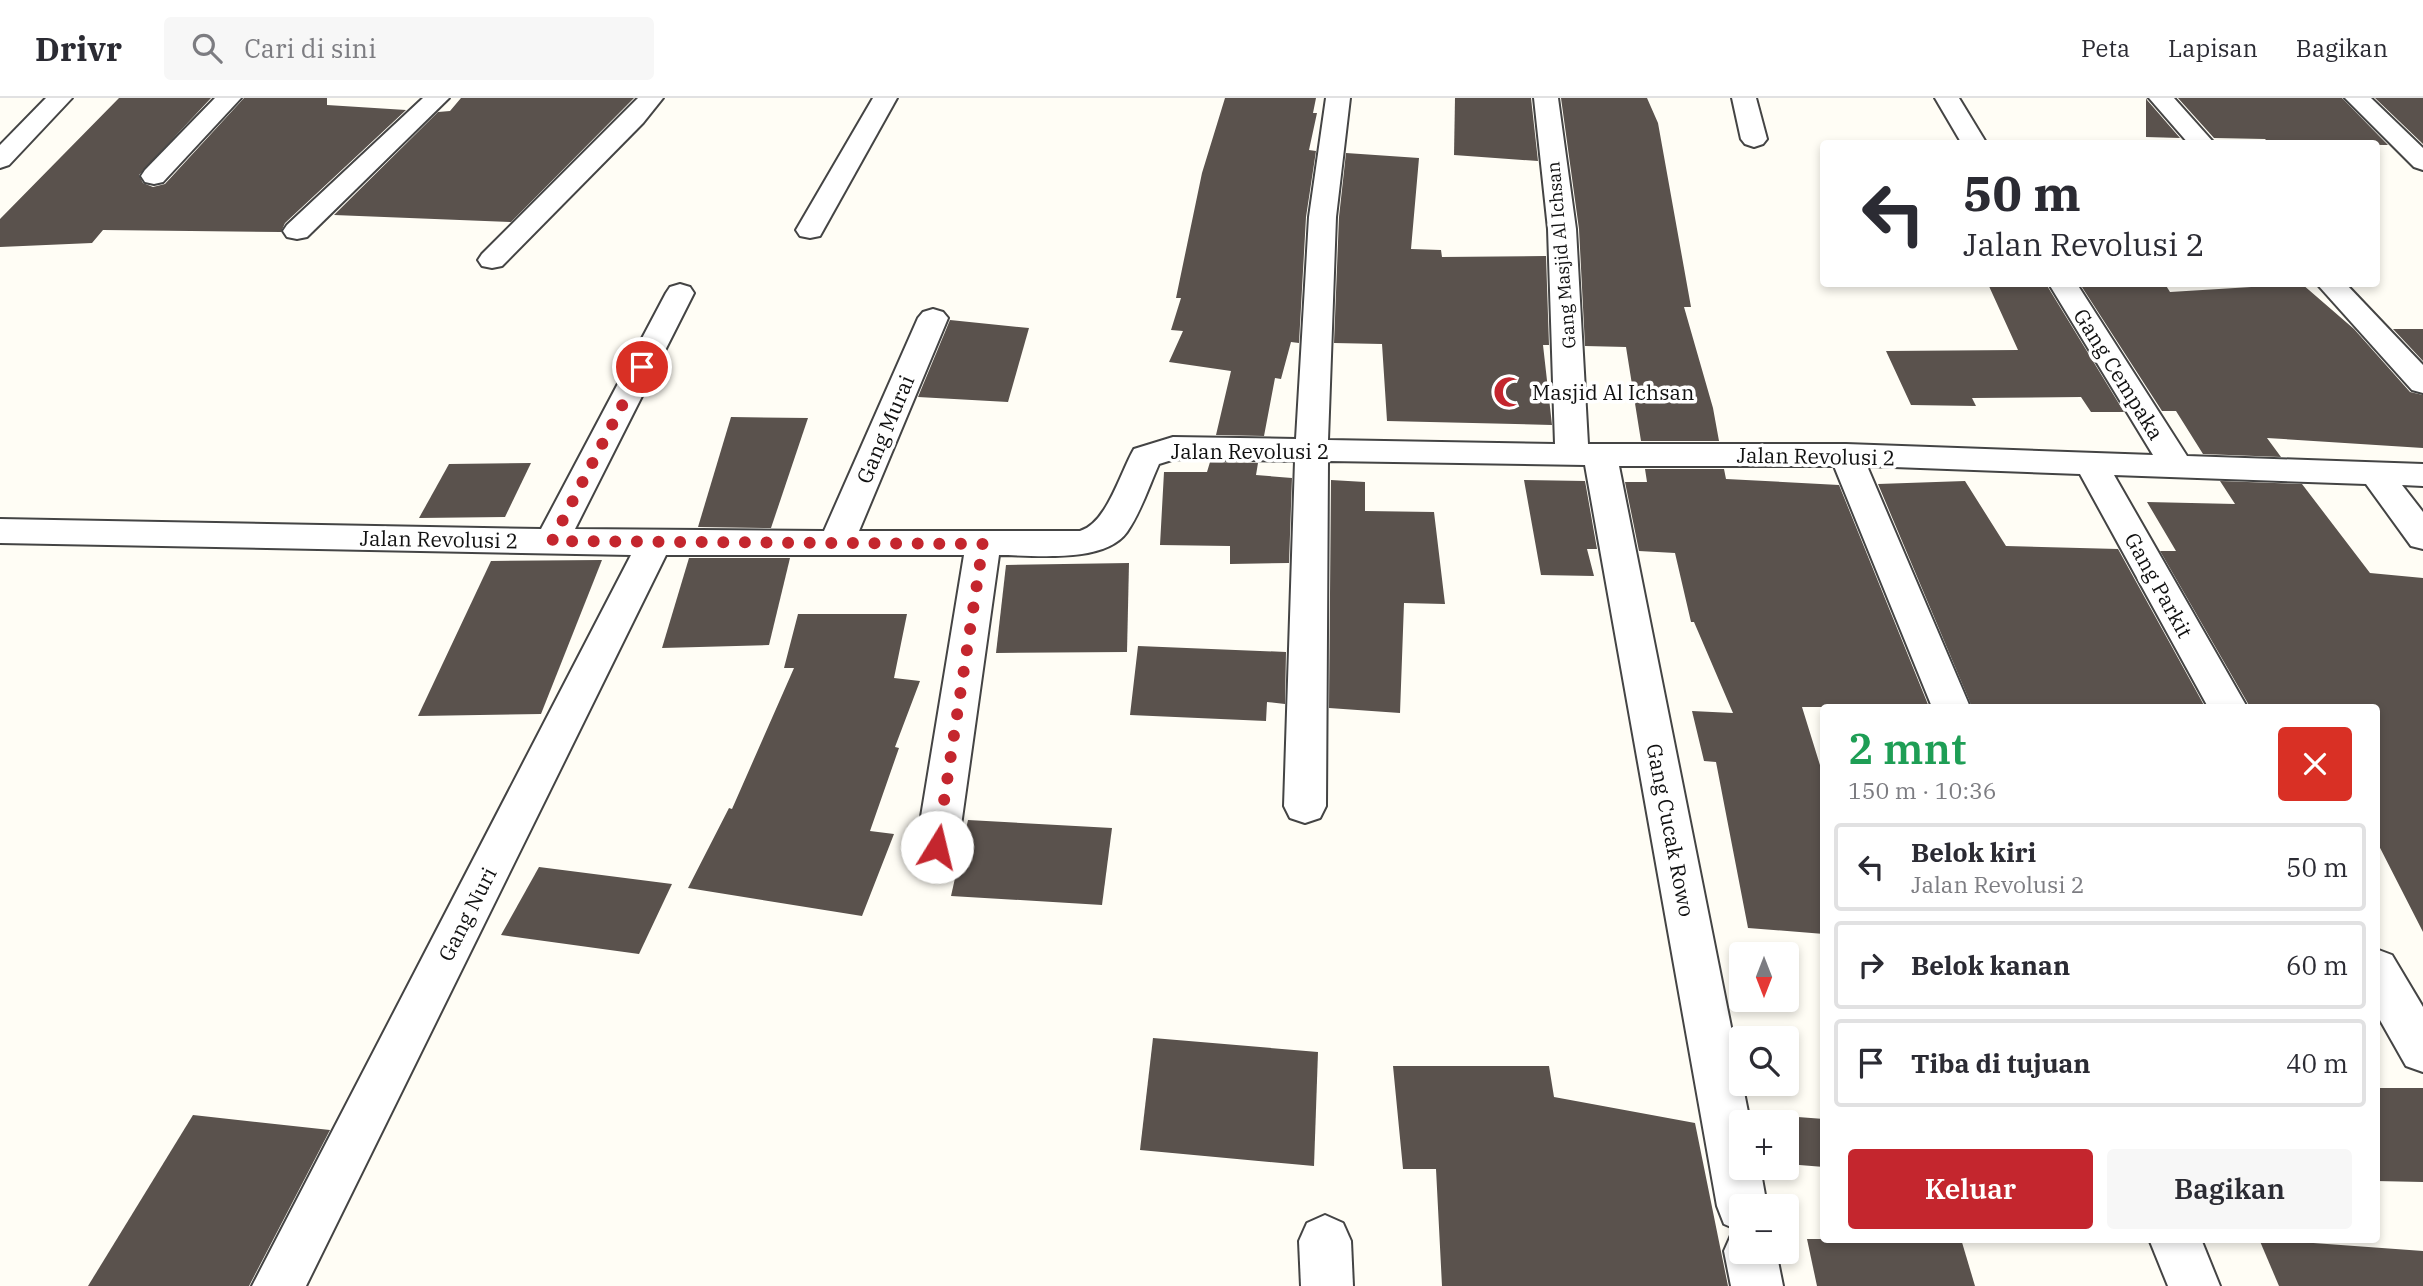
<!DOCTYPE html>
<html lang="id">
<head>
<meta charset="utf-8">
<style>
  :root { --surface:#fff; --page:#f7f7f7; --text:#2b2b33; --muted:#7c7c81; --line:#e1e1e2; --accent:#c4262e }
  body { margin:0; font-family:"IBM Plex Serif",serif; background:var(--page); color:var(--text); height:100vh; display:flex; flex-direction:column; font-size:26px; white-space:nowrap }
  * { box-sizing:border-box; margin:0 }
  p { font-size:23px; color:var(--muted) }
  .icon { flex:none; width:38px; height:38px; fill:none; stroke:currentColor; stroke-width:2; stroke-linecap:round; stroke-linejoin:round }
  .map { position:relative; flex:1; overflow:hidden }
  .panel { position:absolute; left:1820px; top:606px; width:560px; height:539px; display:flex; flex-direction:column; background:var(--surface); border-radius:7px; box-shadow:0 4px 10px #0003 }
  .panel>* { flex:none }
  .hud { position:absolute; left:1820px; top:42px; width:560px; height:147px; border-radius:7px; box-shadow:0 4px 10px #0003; background:#fff; color:var(--text); overflow:hidden }
  .needle { width:46px; rotate:180deg }
  .controls { position:absolute; left:1729px; top:844px; display:grid; gap:14px }
  .controls a { display:grid; place-items:center; width:70px; height:70px; border-radius:7px; background:var(--surface); box-shadow:0 4px 10px #0003; font-size:35px }
  .pin { position:absolute; display:grid; place-items:center; width:60px; height:60px; color:#fff; margin:-30px; border:4px solid #fff; border-radius:50%; box-shadow:0 2px 7px #0007 }
  .me { position:absolute; width:77px; margin:-38px; rotate:9deg; stroke-linejoin:round; filter:drop-shadow(0 0 5px #0008) }
  .turn { display:flex; align-items:center; gap:24px; height:147px; padding:0 28px; font-size:32px }
  .turn .icon { width:91px; height:91px; stroke-width:2.5 }
  .turn b { display:block; font-size:49px; line-height:60px }
  .round { display:grid; place-items:center; flex:none; width:74px; height:74px; border-radius:7px; background:var(--page) }
  .head { display:flex; align-items:center; justify-content:space-between; height:119px; padding:0 28px }
  h1 { font-size:42px; font-weight:600; line-height:52px; color:#1e9e55 }
  .primary-button { display:flex; gap:14px; margin-top:auto; padding:14px 28px }
  .primary-button a { flex:1; height:80px; border-radius:7px; background:var(--accent); color:#fff; font-size:28px; font-weight:600; line-height:80px; text-align:center }
  .primary-button a+a { background:var(--page); color:var(--text) }
  ul { padding:0; list-style:none }
  li { display:flex; align-items:center; gap:21px; height:88px; margin:0 14px 10px; padding:0 14px; border:4px solid var(--line); border-radius:7px }
  li div { flex:1 }
  li b { display:block; font-size:26px }
  li em { font-style:normal }
  header { display:flex; align-items:center; gap:42px; box-sizing:border-box; height:98px; padding:0 35px; background:var(--surface); border-bottom:2px solid var(--line) }
  header strong { font-size:33px }
  nav { display:flex; gap:38px; margin-inline-start:auto; font-size:24px }
  .search { width:490px; height:63px; background:var(--page); display:flex; align-items:center; gap:18px; box-sizing:border-box; padding:0 24px; border-radius:7px; color:var(--muted); font-size:26px }
  .map>svg:first-child { display:block }
</style>
</head>
<body>
<header>
<strong>Drivr</strong>
<div class="search"><svg class="icon" aria-label="search" viewBox="0 0 24 24"><circle cx="10" cy="10" r="6"/><path d="M15 15l6 6"/></svg>Cari di sini</div>
<nav><a>Peta</a><a>Lapisan</a><a>Bagikan</a></nav>
</header>
<div class="map">
<svg width="2423" height="1188" viewBox="0 0 2423 1188">
  <rect width="100%" height="100%" fill="#fffdf5"/>
  <g fill="#5a524d">
    <path d="M119,0H211L139,77L143,85L153,89L165,86L244,0H327V7L406,12L285,125L281,134L103,132L92,145L0,149V121Z"/>
    <path d="M461,0H634L511,124L334,117L438,14L450,13Z"/>
    <path d="M1225,0H1316L1313,15H1317L1309,52L1316,53L1306,119L1299,245L1291,244L1281,281L1275,280L1264,338L1216,337L1231,273L1169,264L1183,233L1171,232L1181,200H1176L1202,75Z"/>
    <path d="M1455,0H1531L1538,63L1454,57Z"/>
    <path d="M1561,0H1647L1658,25L1691,209H1684L1713,310L1719,343H1641L1626,249L1585,248L1579,131Z"/>
    <path d="M2146,0L2147,2L2180,40L2146,39Z"/>
    <path d="M2178,0H2342L2388,47L2270,46L2265,41L2214,40Z"/>
    <path d="M2375,0H2423V46Z"/>
    <path d="M1346,55L1419,60L1411,151L1441,152L1442,159L1546,158L1549,247H1543L1552,327L1387,323L1382,246L1334,245L1339,119Z"/>
    <path d="M1988,186H2046L2124,314H2091L2081,299L1972,300L1976,308L1911,307L1886,253L2018,252Z"/>
    <path d="M2080,186H2165L2170,194L2302,186L2354,231L2410,294L2423,297V350L2267,340L2281,359L2203,356L2176,313H2162Z"/>
    <path d="M950,222L1029,230L1008,304L918,299Z"/>
    <path d="M2393,231H2423V263Z"/>
    <path d="M731,319L808,320L771,430L698,429Z"/>
    <path d="M1210,364L1258,365L1256,377L1292,380L1289,465L1230,466V448L1160,447L1164,374H1207Z"/>
    <path d="M531,365L505,419L419,420L449,366Z"/>
    <path d="M1645,371H1724L1726,381L1839,387L1929,609H1802L1824,680V836L1748,830L1716,664L1704,663L1692,613L1733,615L1694,524H1691L1675,455L1639,453L1625,384H1647Z"/>
    <path d="M1331,382L1365,384V413L1434,414L1445,506L1404,505L1400,615L1329,610Z"/>
    <path d="M1524,382L1585,383L1597,451H1587L1594,478L1541,477Z"/>
    <path d="M1965,383L2006,448L2118,451L2205,609H1972L1878,386Z"/>
    <path d="M2220,383L2302,386L2370,475L2423,480V834L2376,742V609H2250L2160,453H2176L2147,404L2235,406Z"/>
    <path d="M689,460H790L769,547L662,550Z"/>
    <path d="M602,462L541,616L418,618L491,463Z"/>
    <path d="M1129,465L1127,554L996,555L1006,467Z"/>
    <path d="M798,516H907L894,580L920,583L895,649L899,650L870,733L894,736L862,818L688,790L729,710L732,711L794,570H784Z"/>
    <path d="M1138,548L1286,554L1285,606L1267,604L1266,623L1130,617Z"/>
    <path d="M968,722L1112,730L1102,807L951,798Z"/>
    <path d="M539,769L672,786L639,856L501,837Z"/>
    <path d="M1153,940L1318,954L1314,1068L1140,1052Z"/>
    <path d="M1393,968H1549L1554,999L1695,1025L1728,1188H1442L1436,1071H1403Z"/>
    <path d="M2376,990H2423V1084L2376,1083Z"/>
    <path d="M193,1017L330,1032L249,1188H88Z"/>
    <path d="M1773,1017L1824,1021V1069L1787,1066V1024H1774Z"/>
    <path d="M1807,1141H1961L1975,1188H1817Z"/>
    <path d="M2259,1141L2423,1153V1188H2279Z"/>
  </g>
  <g fill="none" stroke-linecap="round" stroke-linejoin="round">
    <defs>
      <g id="minor">
        <path d="M46,0H72L9,67L0,70V47Z"/>
        <path d="M215,0H241L163,84L154,86L145,84L141,78L145,72Z"/>
        <path d="M423,0H449L307,139L297,141L287,139L283,133L287,127Z"/>
        <path d="M638,0H663L643,25L502,168L492,170L482,168L478,162L482,156Z"/>
        <path d="M873,0H897L820,138L810,140L800,138L796,132Z"/>
        <path d="M1326,0H1350L1336,119L1328,342L1555,346L1548,131L1534,0H1558L1576,131L1588,346H1846L2153,357L2049,186H2077L2187,358L2423,366V388L2402,387L2423,414V451L2411,448L2366,386L2114,377L2247,609H2208L2080,376L1867,368L1970,609H1932L1834,368H1619L1750,1024H1741V1069H1760L1767,1108H1741V1153H1776L1783,1188H1731L1724,1153L1732,1135L1738,1132L1724,1126L1717,1108L1585,367L1328,363L1326,708L1320,720L1305,725L1290,720L1284,708L1295,363L1175,361L1159,366C1149,388 1141,414 1127,434C1104,466 1034,457 999,457L958,749L952,762L937,767L922,762L916,749L964,457H666L306,1188H252L631,457L0,445V421L541,431L666,195L670,189L680,186L690,189L694,195L575,431L824,433L918,220L923,214L933,211L943,214L948,220L859,433H1080C1107,425 1120,375 1134,351L1173,339L1296,341L1309,119Z"/>
        <path d="M1732,0H1756L1767,41L1763,46L1754,49L1745,46L1741,41Z"/>
        <path d="M1935,0H1959L1987,46H1962Z"/>
        <path d="M2149,0H2174L2215,46H2189Z"/>
        <path d="M2345,0H2371L2423,50V72L2414,69Z"/>
        <path d="M2317,186H2346L2423,267V295L2412,292Z"/>
        <path d="M2376,851L2392,857L2423,909V974L2406,968L2376,915Z"/>
        <path d="M1325,1117L1343,1125L1351,1143L1353,1188H1301L1299,1143L1307,1125Z"/>
        <path d="M2149,1141H2201L2220,1188H2168Z"/>
      </g>
    </defs>
    <use href="#minor" stroke="#444" stroke-width="4"/>
    <use href="#minor" fill="#fff" fill-rule="evenodd"/>
  </g>
  <g fill="none" stroke-linecap="round" stroke-linejoin="round">
    <path stroke="#c4262e" stroke-width="12" stroke-dasharray="0 21.6" d="M642,269L552,443L983,446L937,749"/>
  </g>
  <defs>
    <symbol id="mosque-bare" viewBox="-9 -9 18 18"><path d="M3.5-4.9A6 6 0 1 0 3.5 4.9A5 5 0 1 1 3.5-4.9Z" fill="#c4262e" stroke="#fff" stroke-width="2.5" paint-order="stroke"/></symbol>
  </defs>
  <g fill-rule="evenodd">
    <use href="#mosque-bare" x="1487" y="272" width="44" height="44"/>
  </g>
  <g text-anchor="middle" dominant-baseline="central" stroke-width="7" stroke-linejoin="round" paint-order="stroke">
    <g font-size="18" fill="#111" stroke="#fff">
      <text transform="translate(1561 157) rotate(-95)">Gang Masjid Al Ichsan</text>
    </g>
    <g font-size="21" fill="#111" stroke="#fff">
      <text transform="translate(2119 276) rotate(58)">Gang Cempaka</text>
      <text transform="translate(885 331) rotate(-67)">Gang Murai</text>
      <text x="1250" y="353">Jalan Revolusi 2</text>
      <text transform="translate(1816 358) rotate(1)">Jalan Revolusi 2</text>
      <text transform="translate(439 441) rotate(1)">Jalan Revolusi 2</text>
      <text transform="translate(2159 487) rotate(61)">Gang Parkit</text>
      <text transform="translate(1671 732) rotate(79)">Gang Cucak Rowo</text>
      <text transform="translate(467 816) rotate(-63)">Gang Nuri</text>
    </g>
    <g font-size="21" fill="#111" stroke="#fff" text-anchor="start">
      <text x="1532" y="294">Masjid Al Ichsan</text>
    </g>
  </g>
</svg>
<div class="controls">
<a><svg class="needle" viewBox="-14 -14 28 28"><path d="M0-13l5 13h-10z" fill="#e53935"/><path d="M0 13l5-13h-10z" fill="#7c7c81"/></svg></a>
<a><svg class="icon" aria-label="search" viewBox="0 0 24 24"><circle cx="10" cy="10" r="6"/><path d="M15 15l6 6"/></svg></a>
<a>+</a>
<a>−</a>
</div>
<div class="pin" style="left:642px;top:269px;background:#d93025"><svg class="icon" aria-label="arrive" viewBox="0 0 24 24"><path d="M6 21V4h12l-3 4 3 4H6"/></svg></div>
<svg class="me" style="left:937px;top:749px" viewBox="-20 -20 40 40"><circle r="19" fill="#fff"/><path d="M0-13L10 11 0 6-10 11z" fill="#c4262e"/></svg>
<div class="hud">
<div class="turn"><svg class="icon" aria-label="left" viewBox="0 0 24 24"><path d="M17 20v-9H6M10 6l-5 5 5 5"/></svg><div><b>50 m</b>Jalan Revolusi 2</div></div>
</div>
<section class="panel">
<div class="head"><div><h1>2 mnt</h1><p>150 m · 10:36</p></div><a class="round" style="background:#d93025;color:#fff"><svg class="icon" aria-label="close" viewBox="0 0 24 24"><path d="M6 6l12 12M18 6L6 18"/></svg></a></div>
<ul>
<li><svg class="icon" aria-label="left" viewBox="0 0 24 24"><path d="M17 20v-9H6M10 6l-5 5 5 5"/></svg><div><b>Belok kiri</b><p>Jalan Revolusi 2</p></div><em>50 m</em></li>
<li><svg class="icon" aria-label="right" viewBox="0 0 24 24"><path d="M7 20v-9h11M14 6l5 5-5 5"/></svg><div><b>Belok kanan</b></div><em>60 m</em></li>
<li><svg class="icon" aria-label="arrive" viewBox="0 0 24 24"><path d="M6 21V4h12l-3 4 3 4H6"/></svg><div><b>Tiba di tujuan</b></div><em>40 m</em></li>
</ul>
<div class="primary-button"><a>Keluar</a><a>Bagikan</a></div>
</section>
</div>
</body>
</html>
